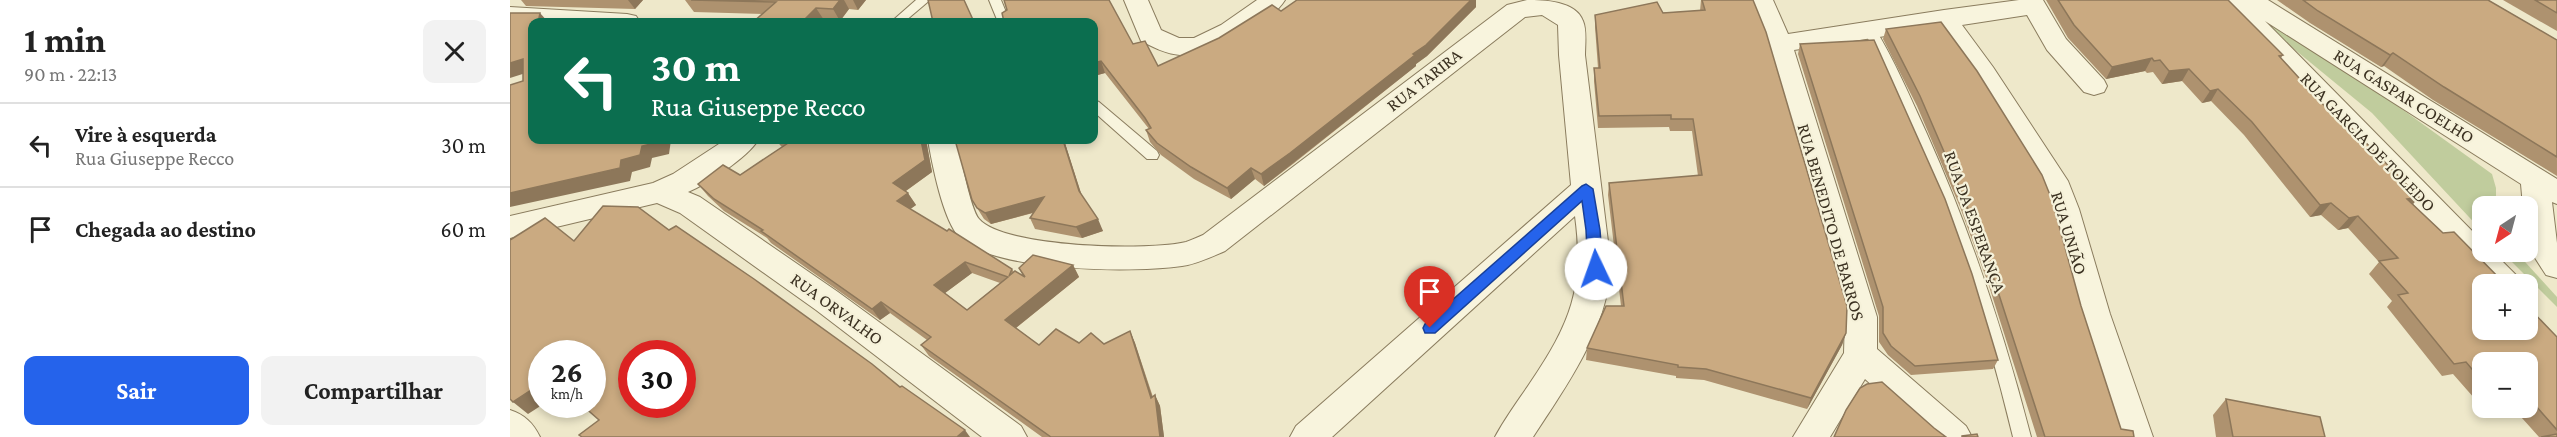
<!DOCTYPE html>
<html lang="pt">
<head>
<meta charset="utf-8">
<style>
  :root { --surface:#fff; --page:#f2f2f2; --text:#222; --muted:#767676; --line:#e0e0e0; --accent:#2563eb }
  body { margin:0; font-family:"Crimson Pro",serif; background:var(--page); color:var(--text); height:100vh; display:flex; flex-direction:column; font-size:22px; white-space:nowrap }
  * { box-sizing:border-box; margin:0 }
  p { font-size:20px; color:var(--muted) }
  .icon { flex:none; width:33px; height:33px; fill:none; stroke:currentColor; stroke-width:2; stroke-linecap:round; stroke-linejoin:round }
  .map { position:relative; flex:1; overflow:hidden }
  .sheet { display:flex; flex-direction:column; background:var(--surface); width:510px }
  .sheet>* { flex:none }
  .guide { position:absolute; left:18px; top:18px; width:570px; height:126px; border-radius:12px; box-shadow:0 3px 9px #0003; background:#0b6e4f; color:#fff; overflow:hidden }
  .needle { width:39px; rotate:216deg }
  .buttons { position:absolute; left:1962px; top:196px; display:grid; gap:12px }
  .buttons a { display:grid; place-items:center; width:66px; height:66px; border-radius:12px; background:var(--surface); box-shadow:0 3px 9px #0003; font-size:30px }
  .speed { position:absolute; left:18px; top:340px; display:flex; gap:12px; font-size:30px; font-weight:700; text-align:center }
  .speed>* { display:grid; place-content:center; width:78px; height:78px; border-radius:50%; background:var(--surface); box-shadow:0 3px 9px #0003; line-height:1 }
  .speed small { font-size:15px; font-weight:400 }
  .speed .limit { border:9px solid #d22; background:#fff; color:#111 }
  .pin { position:absolute; display:grid; place-items:center; width:51px; height:51px; color:#fff; margin:-62px -26px; border-radius:50% 50% 50% 0; rotate:-45deg; box-shadow:0 0 6px #0007 }
  .pin .icon { rotate:45deg }
  .me { position:absolute; width:66px; margin:-33px; rotate:357deg; stroke-linejoin:round; filter:drop-shadow(0 0 4px #0008) }
  .turn { display:flex; align-items:center; gap:21px; height:126px; padding:0 24px; font-size:27px }
  .turn .icon { width:78px; height:78px; stroke-width:2.5 }
  .turn b { display:block; font-size:42px; line-height:51px }
  .round { display:grid; place-items:center; flex:none; width:63px; height:63px; border-radius:12px; background:var(--page) }
  .headline { display:flex; align-items:center; justify-content:space-between; height:102px; padding:0 24px }
  h1 { font-size:36px; font-weight:700; line-height:45px }
  .action { display:flex; gap:12px; margin-top:auto; padding:12px 24px }
  .action a { flex:1; height:69px; border-radius:12px; background:var(--accent); color:#fff; font-size:24px; font-weight:700; line-height:69px; text-align:center }
  .action a+a { background:var(--page); color:var(--text) }
  ul { padding:0; list-style:none }
  li { display:flex; align-items:center; gap:18px; height:84px; padding:0 24px; border-top:2px solid var(--line) }
  li div { flex:1 }
  li b { display:block; font-size:22px }
  li em { font-style:normal }
  main { display:flex; flex:1; min-height:0 }
  .map>svg:first-child { display:block }
</style>
</head>
<body>
<main>
<section class="sheet">
<div class="headline"><div><h1>1 min</h1><p>90 m · 22:13</p></div><a class="round"><svg class="icon" aria-label="close" viewBox="0 0 24 24"><path d="M6 6l12 12M18 6L6 18"/></svg></a></div>
<ul>
<li><svg class="icon" aria-label="left" viewBox="0 0 24 24"><path d="M17 20v-9H6M10 6l-5 5 5 5"/></svg><div><b>Vire à esquerda</b><p>Rua Giuseppe Recco</p></div><em>30 m</em></li>
<li><svg class="icon" aria-label="arrive" viewBox="0 0 24 24"><path d="M6 21V4h12l-3 4 3 4H6"/></svg><div><b>Chegada ao destino</b></div><em>60 m</em></li>
</ul>
<div class="action"><a>Sair</a><a>Compartilhar</a></div>
</section>
<div class="map">
<svg width="2047" height="437" viewBox="0 0 2047 437">
  <rect width="100%" height="100%" fill="#eee8ca"/>
  <g fill="#c0cc9d">
    <path d="M1747,9L1846,76L1982,174L1986,188V207H1972V231L1862,113L1739,12Z"/>
    <path d="M1992,252H2006L2047,297V307Z"/>
  </g>
  <g fill="none" stroke-linecap="round" stroke-linejoin="round">
    <defs>
      <g id="lane">
        <path d="M406,0H420L394,22H381Z"/>
        <path d="M479,0H491L500,22H488Z"/>
        <path d="M1359,26L1364,27C1385,61 1400,97 1417,134C1461,232 1494,333 1521,437H1503C1478,333 1446,231 1402,133C1387,98 1373,63 1353,30Z"/>
        <path d="M584,100L589,102L647,151L649,155L647,159H637L584,112Z"/>
      </g>
      <g id="street">
        <path d="M614,0H638L651,30L669,38H684L711,25L747,0H775C760,24 700,58 670,55C656,54 643,47 631,41Z"/>
        <path d="M1017,0C1034,0 1066,1 1073,21C1077,30 1075,45 1075,55L1101,266C1097,330 1057,385 1023,437H985C995,418 1008,401 1020,383C1060,324 1075,288 1065,216L822,437H780L786,426L1061,185L1049,55L1048,25L1032,15L1015,17L715,251C701,257 687,264 672,266C624,273 485,272 450,238C433,221 422,163 418,140H446C451,156 460,209 469,219C494,248 639,251 676,242C682,240 688,237 693,235L997,5Z"/>
        <path d="M1239,0H1263L1278,34L1434,10L1509,0H1533L1556,39L1594,80L1597,86L1594,92L1584,95L1574,92L1537,50L1517,15L1452,25L1483,67L1558,181L1569,209L1600,314L1643,437H1607L1568,314L1539,209L1529,183L1465,79L1428,28L1284,50L1367,317V349L1456,426L1462,437H1420L1355,379L1320,437H1283L1334,353L1335,317L1256,44Z"/>
        <path d="M1708,0H1758L2047,179V204L2042,202L2047,243V278L2036,275L2018,247V207H2013L2011,184L1755,21L1972,241V252H1983L2007,276L2012,285H1976Z"/>
        <path d="M0,7L117,14L126,16L130,22L0,23Z"/>
        <path d="M215,140H248C238,157 197,184 178,192L190,197L328,292L511,426L517,437H472L306,310L170,213L147,203L0,238V216L143,183L163,174Z"/>
        <path d="M0,410C15,415 23,423 30,437H0Z"/>
      </g>
    </defs>
    <use href="#lane" stroke="#8a7c5e" stroke-width="2"/>
    <use href="#street" stroke="#8a7c5e" stroke-width="2"/>
    <use href="#lane" fill="#f8f4dd" fill-rule="evenodd"/>
    <use href="#street" fill="#f8f4dd" fill-rule="evenodd"/>
  </g>
  <g fill="#ae926f" fill-rule="evenodd">
    <path d="M11,0H133L125,9L16,6Z"/>
    <path d="M175,0H356L348,10L339,9L330,21L314,20L311,22H243L253,14L184,12Z"/>
    <path d="M787,0H966V7L917,56L906,64V66L783,164L754,186L745,179L721,199L684,179L651,155L640,142L636,130L639,129L595,73L584,76V22L623,44L648,66L771,11Z"/>
    <path d="M1191,0H1243L1336,333L1332,345L1297,409L1194,380L1166,378V376L1076,360L1077,348L1111,306L1098,195L1099,183L1188,176L1182,131H1160L1159,127L1088,128L1084,81V68H1088L1085,27V15L1190,11Z"/>
    <path d="M1536,0H1718L1773,55L1771,58L1903,204L1933,233L2047,337V437H2029L2003,408H2018V363H1972V407L1943,374L1932,376L1877,307L1882,301L1859,274L1869,262L1838,228L1828,230L1811,215L1800,217L1734,135L1701,101L1692,103L1672,81L1652,84L1643,72L1637,73L1635,71L1596,79L1558,38Z"/>
    <path d="M1767,0H1978L2047,40V176L1923,100L1874,66L1871,67L1800,23Z"/>
    <path d="M1993,0H2047V31Z"/>
    <path d="M1376,29L1571,306L1611,429L1624,437H1527L1478,283L1450,207L1407,106L1373,39Z"/>
    <path d="M1290,44L1488,360L1483,369L1401,375L1378,355L1369,342V316L1288,54Z"/>
    <path d="M266,140H417H416L422,172L396,191L406,205L400,209L502,269L504,272L513,276L509,268L563,265L569,277L506,328L529,345L569,343L594,344L620,331L625,343L643,397L645,395L650,406L654,437H532L419,356L411,345L417,340L380,313L370,320L261,243L257,238L214,211L198,196L188,184L230,175L272,147L270,145ZM462,273L490,283L457,310L435,293Z"/>
    <path d="M554,140L572,196L593,231L572,238L525,229L520,218L523,213L481,224L474,219L462,200Z"/>
    <path d="M1716,399L1815,437H1706L1703,415Z"/>
    <path d="M1973,408H1986L1975,410Z"/>
  </g>
  <g fill="#8d775a">
    <path d="M118,0H133L125,9Z"/>
    <path d="M330,0H334L339,9L330,21L323,9Z"/>
    <path d="M343,0H356L348,10Z"/>
    <path d="M961,0H966V7L917,56L906,64V66L754,186L751,174L903,54Z"/>
    <path d="M306,8L314,20L311,22H292Z"/>
    <path d="M30,13L38,22L29,18Z"/>
    <path d="M1883,53L1874,66L1871,67L1880,55Z"/>
    <path d="M1642,58L1635,71L1596,79L1602,67Z"/>
    <path d="M13,59L22,71L0,78V63Z"/>
    <path d="M591,61L595,73L584,76V63Z"/>
    <path d="M1679,69L1672,81L1652,84L1659,71Z"/>
    <path d="M1708,89L1701,101L1692,103L1700,91Z"/>
    <path d="M149,140H161L159,154L142,158L140,167L122,172L120,181L0,207V193L111,160L132,146Z"/>
    <path d="M411,140H417H416L422,172L390,195L383,183Z"/>
    <path d="M553,140H554L574,203L569,191Z"/>
    <path d="M741,168L745,179L721,199L717,188Z"/>
    <path d="M398,193L406,205L395,213L387,201Z"/>
    <path d="M534,197L540,208L481,224L475,213Z"/>
    <path d="M1909,197L1899,209L1897,199Z"/>
    <path d="M1821,203L1811,215L1800,217L1810,205Z"/>
    <path d="M1848,216L1838,228L1828,230L1839,218Z"/>
    <path d="M588,219L593,231L572,238L566,227Z"/>
    <path d="M455,262L462,273L431,296L424,285Z"/>
    <path d="M563,265L569,277L502,331L495,320Z"/>
    <path d="M371,302L380,313L370,320L362,309Z"/>
    <path d="M620,331L625,343L646,409L641,398Z"/>
    <path d="M1336,333L1332,345L1297,409L1301,398Z"/>
    <path d="M32,383V405L18,414L3,402Z"/>
    <path d="M645,395L650,406L654,437H650Z"/>
    <path d="M455,430L460,437H449L448,436Z"/>
  </g>
  <g fill="#caaa81" stroke="#8d775a" stroke-width="1.5" fill-rule="evenodd">
    <path d="M181,0H330L323,9L306,8L292,22H243L266,2Z"/>
    <path d="M418,0H454L464,22H423Z"/>
    <path d="M494,0H599L623,44L635,41L648,66L709,38L762,5L771,11L787,0H961L916,45L903,54L905,55L780,153L751,174L741,168L717,188L681,167L647,143L636,130L641,128L635,118L591,61L584,63V22H494L492,13L497,10Z"/>
    <path d="M1192,0H1243L1256,32L1337,306L1336,333L1301,398L1196,369L1168,367V365L1077,348L1096,306H1114L1099,183L1192,175L1183,119H1161V115L1089,116L1084,68H1090L1085,15L1147,2L1153,13L1195,10Z"/>
    <path d="M1548,0H1718L1773,55L1769,56L1820,112L1825,111L1909,197L1897,199L1933,233L1944,232L1996,285H1972V330H2018V307L2047,337V430L2018,397V363H1972V381L1956,362L1944,364L1888,295L1898,293L1869,261L1888,258L1848,216L1839,218L1821,203L1810,205L1742,122L1708,89L1700,91L1679,69L1659,71L1650,60L1644,61L1642,58L1602,67L1564,25Z"/>
    <path d="M1793,0H1978L2047,40V157L1934,87L1883,53L1880,55L1808,11Z"/>
    <path d="M2025,0H2047V13Z"/>
    <path d="M0,13H30L29,18L57,22H22V140H149V142L132,146L130,155L111,160L110,168L0,193V85L13,81V59L0,63Z"/>
    <path d="M1431,22L1467,71L1532,175L1542,200L1571,306L1611,429L1623,431L1624,437H1535L1482,273L1454,198L1410,96L1376,29Z"/>
    <path d="M1364,40L1435,199L1462,274L1488,360L1405,366L1381,346L1373,333V307L1290,44Z"/>
    <path d="M273,140H411L415,160L383,183L398,193L387,201L437,231L439,229L502,269L499,276L505,271L515,277L509,268L523,255L563,265L495,320L529,345L546,329L569,343L581,333L594,344L620,331L641,398L645,395L650,437H541L411,345L421,337L371,302L362,309L251,231L253,230L204,199L188,184L213,165L230,175L278,143ZM455,262L498,277L457,310L424,285Z"/>
    <path d="M445,140H553L569,191L588,219L566,227L520,218L534,197L475,213L467,208L462,200Z"/>
    <path d="M93,206L128,207L159,230L166,226L244,279L362,364L390,387L392,386L455,430L448,436L450,437H72L69,435L89,420L72,405H82V354H32V383L3,402L0,399V240L35,218L64,241ZM122,354H172V405H122Z"/>
    <path d="M1372,382L1424,428L1436,437H1324L1336,410L1350,388L1357,384Z"/>
    <path d="M1716,399L1810,417L1815,437H1723Z"/>
    <path d="M1467,434L1468,437H1452V436Z"/>
    <path d="M2047,434V437H2031Z"/>
  </g>
  <path fill="#2563eb" stroke="#184099" stroke-width="1.5" d="M1076,184L1083,189L1090,230L1093,269L1091,273H1081L1078,269L1076,230L1072,201L925,333H915L913,328L915,324L1072,186Z"/>
  <g text-anchor="middle" dominant-baseline="central" stroke-width="4.5" stroke-linejoin="round" paint-order="stroke">
    <g font-size="18" fill="#3b3121" stroke="#f5f1d9">
      <text transform="translate(914 80) rotate(-38)">RUA TARIRA</text>
      <text transform="translate(1894 96) rotate(32)">RUA GASPAR COELHO</text>
      <text transform="translate(1858 142) rotate(46)">RUA GARCIA DE TOLEDO</text>
      <text transform="translate(1321 222) rotate(74)">RUA BENEDITO DE BARROS</text>
      <text transform="translate(1465 222) rotate(70)">RUA DA ESPERANÇA</text>
      <text transform="translate(1559 233) rotate(73)">RUA UNIÃO</text>
      <text transform="translate(327 309) rotate(36)">RUA ORVALHO</text>
    </g>
  </g>
</svg>
<div class="buttons">
<a><svg class="needle" viewBox="-14 -14 28 28"><path d="M0-13l5 13h-10z" fill="#e53935"/><path d="M0 13l5-13h-10z" fill="#767676"/></svg></a>
<a>+</a>
<a>−</a>
</div>
<div class="speed"><div>26<small>km/h</small></div><div class="limit">30</div></div>
<div class="pin" style="left:920px;top:328px;background:#d93025"><svg class="icon" aria-label="arrive" viewBox="0 0 24 24"><path d="M6 21V4h12l-3 4 3 4H6"/></svg></div>
<svg class="me" style="left:1086px;top:269px" viewBox="-20 -20 40 40"><circle r="19" fill="#fff"/><path d="M0-13L10 11 0 6-10 11z" fill="#2563eb"/></svg>
<div class="guide">
<div class="turn"><svg class="icon" aria-label="left" viewBox="0 0 24 24"><path d="M17 20v-9H6M10 6l-5 5 5 5"/></svg><div><b>30 m</b>Rua Giuseppe Recco</div></div>
</div>
</div>
</main>
</body>
</html>
